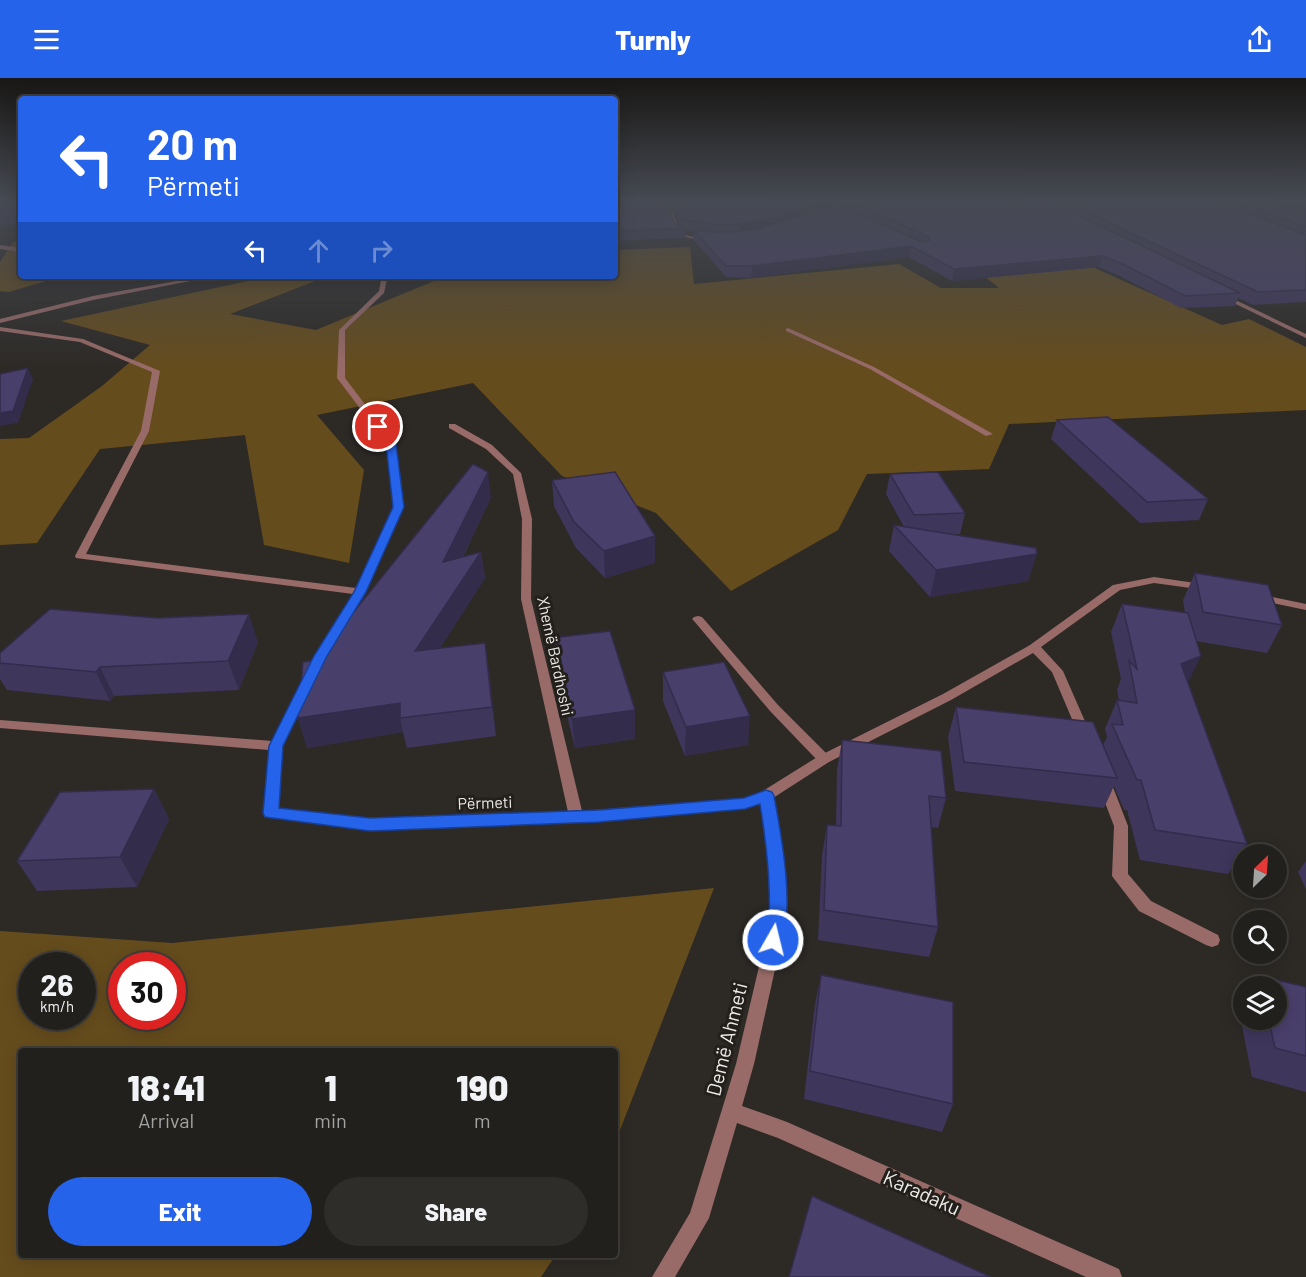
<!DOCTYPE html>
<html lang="en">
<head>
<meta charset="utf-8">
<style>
  :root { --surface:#22201c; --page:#2e2d29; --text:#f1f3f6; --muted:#a2a3a3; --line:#3f3e3b; --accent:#2563eb }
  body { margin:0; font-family:Barlow,sans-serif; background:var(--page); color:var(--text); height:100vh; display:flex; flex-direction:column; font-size:22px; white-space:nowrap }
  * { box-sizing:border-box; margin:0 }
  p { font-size:20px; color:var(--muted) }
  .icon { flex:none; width:33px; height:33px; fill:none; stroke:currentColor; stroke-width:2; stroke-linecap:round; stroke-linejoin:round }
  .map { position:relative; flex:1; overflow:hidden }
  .side { position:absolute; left:18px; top:970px; width:600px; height:210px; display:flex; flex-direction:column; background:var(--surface); border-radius:6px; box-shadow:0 3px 15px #0003,0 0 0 2px var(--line) }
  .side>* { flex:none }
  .guide { position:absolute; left:18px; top:18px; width:600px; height:183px; border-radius:6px; box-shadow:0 3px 15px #0003,0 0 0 2px var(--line); background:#2563eb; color:#fff; overflow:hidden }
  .needle { width:39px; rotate:25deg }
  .fabs { position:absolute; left:1233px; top:766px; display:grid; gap:12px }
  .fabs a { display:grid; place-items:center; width:54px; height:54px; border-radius:50%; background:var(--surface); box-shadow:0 3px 15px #0003,0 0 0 2px var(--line); font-size:30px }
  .speed { position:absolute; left:18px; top:874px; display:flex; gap:12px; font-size:30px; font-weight:700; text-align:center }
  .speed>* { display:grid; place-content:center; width:78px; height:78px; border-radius:50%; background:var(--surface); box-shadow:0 3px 15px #0003,0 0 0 2px var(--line); line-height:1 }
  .speed small { font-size:15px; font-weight:400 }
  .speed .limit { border:9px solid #d22; background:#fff; color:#111 }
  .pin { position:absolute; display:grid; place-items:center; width:51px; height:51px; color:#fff; margin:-26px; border:3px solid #fff; border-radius:50%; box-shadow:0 2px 6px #0007 }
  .me { position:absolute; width:66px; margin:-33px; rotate:8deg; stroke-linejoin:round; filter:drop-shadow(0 0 4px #0008) }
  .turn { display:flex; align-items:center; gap:21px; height:126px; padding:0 30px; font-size:27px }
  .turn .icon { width:78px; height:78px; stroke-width:2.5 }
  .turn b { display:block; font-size:42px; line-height:51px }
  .lanes { display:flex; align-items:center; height:57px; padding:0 30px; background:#0003; justify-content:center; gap:30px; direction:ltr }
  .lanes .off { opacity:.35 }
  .eta { display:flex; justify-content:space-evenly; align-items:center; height:102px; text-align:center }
  .eta b { font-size:36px; font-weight:800; line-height:42px }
  .primary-button { display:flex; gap:12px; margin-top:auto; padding:12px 30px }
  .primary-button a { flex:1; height:69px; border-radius:36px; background:var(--accent); color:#fff; font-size:24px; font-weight:800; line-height:69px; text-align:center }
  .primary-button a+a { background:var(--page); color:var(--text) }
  header { display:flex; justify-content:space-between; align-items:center; height:78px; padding:0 30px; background:var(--accent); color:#fff; font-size:27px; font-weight:800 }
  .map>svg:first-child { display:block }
</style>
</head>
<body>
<header><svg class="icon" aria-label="menu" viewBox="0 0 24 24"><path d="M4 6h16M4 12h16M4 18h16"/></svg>Turnly<svg class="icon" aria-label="share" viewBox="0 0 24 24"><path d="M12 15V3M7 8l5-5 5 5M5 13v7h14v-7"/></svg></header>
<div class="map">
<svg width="1306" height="1199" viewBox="0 0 1306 1199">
  <rect width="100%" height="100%" fill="#2d2a26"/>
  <g fill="#654c1d" fill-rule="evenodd">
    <path d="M1007,151L1222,247L1249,241L1306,269V332L1009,346L989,391L867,396L838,452L731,513L656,435L562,398L473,305L317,337L364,392L349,485L264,467L245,357L100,371L37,465L0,467V361L29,360L102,308L150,267L61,243L271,198H328L230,236L316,252L446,198H615V172L690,169L694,206L899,186L941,210H999L957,176Z"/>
    <path d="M21,162V198H63L9,214L0,213V184L13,164Z"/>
    <path d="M714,810L615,1065V974H21V1178H555L541,1199H0V853L172,865ZM32,888H82V939H32ZM122,888H172V939H122Z"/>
  </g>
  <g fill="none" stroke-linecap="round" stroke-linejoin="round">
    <path fill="#996b68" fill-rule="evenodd" d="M698,538L702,539L778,627L829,678L831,681L829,684H819L770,633L694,543L692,541L694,539Z"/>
    <g fill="#996b68" fill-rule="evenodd">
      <path d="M664,123H668L680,153L689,158L710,161V163L688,160L676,155Z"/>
      <path d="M0,167L21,170V174L0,171Z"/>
      <path d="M204,198H216L93,222L0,245V241L93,218Z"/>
      <path d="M357,198H403L387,201L384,215L345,252V300L395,366L404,429L365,514L323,583H315L313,580L353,516L76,480L75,478L141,353L152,294L80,264L0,253V249L83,261L160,293L149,353L86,476L356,510L394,429L387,366L337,300L339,252L379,213L381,202L370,203Z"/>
      <path d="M1223,216L1306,256V260L1221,219Z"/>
      <path d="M788,250L874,289L993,356L986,358L870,291L786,253V251Z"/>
      <path d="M449,346H455L492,367L521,395L532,441L531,521L582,733L744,720L761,714L819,678L943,616L1030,567L1113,507L1154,499L1209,507L1210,509L1205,512L1154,505L1120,512L1041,569L1063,593L1091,657L1090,660H1080L1052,594L1033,575L951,622L829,684L773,720L781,759L786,842L754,986L742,1028L787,1044L1119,1191L1122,1199H1086L778,1060L737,1045L709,1140L675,1199H652L690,1135L736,986L770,842L767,759L760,725L745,730L599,743L371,751L266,739L264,735L269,672L0,650V642L272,663L300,607L306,603L312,607L283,668L278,731L371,741L568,734L521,521L522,441L513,396L486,371L449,350Z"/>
      <path d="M1258,516L1306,526V532L1254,521L1253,519Z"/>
      <path d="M1104,699L1109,701L1111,704L1128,748V796L1151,823L1218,857L1220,862L1218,867L1212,869L1206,867L1139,833L1115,802L1112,798L1114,748L1097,704L1099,701Z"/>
    </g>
  </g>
  <g fill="#3f365c">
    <path d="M0,123H21V147L0,146Z"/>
    <path d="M615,123L680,148L671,123H833V128L842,129L843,125L841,123H1306V133H1298L1306,135V224L1253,227L1238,220L1235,228L1181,230L1120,198L1099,189L952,203L909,179L751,200L726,199L694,162V153L686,152V160L615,163Z"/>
    <path d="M1057,342L1208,421L1199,442L1140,445L1051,361Z"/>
    <path d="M890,396L965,435L960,456H953L1028,503L930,519L889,473L894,447L904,449L886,416Z"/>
    <path d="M552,402L655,485L605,500L576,470L554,428Z"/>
    <path d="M491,419L463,479L481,474L485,500L440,570L489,593L496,658L407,670L403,654L307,670L298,640L315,582Z"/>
    <path d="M1195,495L1282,547L1267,575L1196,563L1188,606L1247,766L1228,796L1140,782L1127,732H1124L1114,708L1104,730L955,713L948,659L956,629L1103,667L1107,659L1105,651L1117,622H1119L1117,612L1121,601L1111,554L1122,526L1185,535L1183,522Z"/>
    <path d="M553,560L635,632V661L575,670L555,588Z"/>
    <path d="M258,564L239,612L114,618L110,623L7,612L0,601V575Z"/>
    <path d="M663,594L748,667L685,678L663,623Z"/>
    <path d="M842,662L946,720L938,750L931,749L938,849L929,879L818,862L822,777L827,747L836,748L837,692Z"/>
    <path d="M154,711L169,741L137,809L37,813L17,783Z"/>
    <path d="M1306,783V811L1298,794Z"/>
    <path d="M821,897L953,1026L942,1054L804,1021L815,926Z"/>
    <path d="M1260,898L1306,909V1014L1252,999L1238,927L1244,920V942H1276V909H1252Z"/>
  </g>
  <g fill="#332c4b">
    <path d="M822,123H833V129L739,157L740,146Z"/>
    <path d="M911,168L909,179L751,200L752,188Z"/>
    <path d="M1102,178L1099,189L952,203L954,191Z"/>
    <path d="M28,290L33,301L18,345L0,348V335Z"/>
    <path d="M488,394L491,419L447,511L443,484Z"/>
    <path d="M655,458V485L605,500L604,473Z"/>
    <path d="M481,474L485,500L420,601L415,573Z"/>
    <path d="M1037,476L1028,503L930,519L936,492Z"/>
    <path d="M249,536L258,564L239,612L228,583Z"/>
    <path d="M485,565L489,593L496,658L492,629Z"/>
    <path d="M1201,578L1187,607L1181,586Z"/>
    <path d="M100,589L114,618L110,623L96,594Z"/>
    <path d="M400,625V640L403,654L307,670L298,640Z"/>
    <path d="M635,632V661L575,670L572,641Z"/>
    <path d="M750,638L748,667L685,678L686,649Z"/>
    <path d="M154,711L169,741L137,809L120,779Z"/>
  </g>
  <g fill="#493f6b" stroke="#332c4b" stroke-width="1.5">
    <path d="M12,123H21V138H0V128L17,131L20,129L18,124Z"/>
    <path d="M615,123H666L674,145L686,150L615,153Z"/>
    <path d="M675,123H822L777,139L740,146L720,147L682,141Z"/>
    <path d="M850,123H887L889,125L896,123H1049L1240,215L1185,218L1123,186L1102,178L954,191L911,168L752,188H726L694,152L719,155L758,151L837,127L922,164L930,162L929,159Z"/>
    <path d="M1063,123H1216L1306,157V212L1258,214Z"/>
    <path d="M1236,123H1278L1267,124L1306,135V149Z"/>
    <path d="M28,290L13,333L0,335V296Z"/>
    <path d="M1108,339L1208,421L1147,424L1057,342Z"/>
    <path d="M473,386L488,394L443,484L481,474L415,573L485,565L492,629L400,640V625L298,640L303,584L315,582Z"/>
    <path d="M615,394L655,458L604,473L574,444L552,402Z"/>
    <path d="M938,394L965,435L914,437L890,396Z"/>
    <path d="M894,447L1036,470L1037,476L936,492Z"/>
    <path d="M1195,495L1268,507L1282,547L1203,534Z"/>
    <path d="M1122,526L1188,535L1201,578L1181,586L1247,766L1155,752L1141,702H1137L1112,646L1123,647L1117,622L1137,625L1129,583L1137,591Z"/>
    <path d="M50,531L157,540L249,536L228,583L100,589L96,594L0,585V575Z"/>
    <path d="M610,553L635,632L572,641L553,560Z"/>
    <path d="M724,584L750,638L686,649L663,594Z"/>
    <path d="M956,629L1093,644L1117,700L964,684Z"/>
    <path d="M842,662L941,673L946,720L929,718L938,849L824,832L827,747L841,748Z"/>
    <path d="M154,711L120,779L17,783L60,714Z"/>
    <path d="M821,897L953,924V1026L810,993Z"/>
    <path d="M1260,898L1306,909V978L1275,970L1269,942H1276V909H1262Z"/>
    <path d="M812,1118L991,1199H789Z"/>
  </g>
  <linearGradient id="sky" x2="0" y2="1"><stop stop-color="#191715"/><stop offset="0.42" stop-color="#464a52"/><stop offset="1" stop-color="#464a52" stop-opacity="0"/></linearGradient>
  <rect width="1306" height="291" fill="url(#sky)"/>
  <path fill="#2563eb" stroke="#184099" stroke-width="1.5" d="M375,347H382L396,366L404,429L366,514L327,578L283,668L279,730L370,740L599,732L744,720L766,712L772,714L774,718C781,755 796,834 780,868L773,870L767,868C762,859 769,850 769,840C771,803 766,763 760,726L745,731L599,744L370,753L265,739L263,735L269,668L314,578L354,514L393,429L386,366L374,349Z"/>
  <g text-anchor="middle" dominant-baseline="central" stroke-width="6" stroke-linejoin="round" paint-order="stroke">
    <g font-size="16" fill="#edece9" stroke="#23201c">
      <text transform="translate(556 578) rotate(78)">Xhemë Bardhoshi</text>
      <text transform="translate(485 724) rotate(-2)">Përmeti</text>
    </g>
    <g font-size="20" fill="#edece9" stroke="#23201c">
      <text transform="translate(726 961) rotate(-76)">Demë Ahmeti</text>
      <text transform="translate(922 1114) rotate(24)">Karadaku</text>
    </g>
  </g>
</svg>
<div class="fabs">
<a><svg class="needle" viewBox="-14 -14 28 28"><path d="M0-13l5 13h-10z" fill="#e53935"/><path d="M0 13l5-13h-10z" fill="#a2a3a3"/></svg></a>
<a><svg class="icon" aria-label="search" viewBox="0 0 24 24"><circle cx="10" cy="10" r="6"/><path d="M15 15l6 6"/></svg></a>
<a><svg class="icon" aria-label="layers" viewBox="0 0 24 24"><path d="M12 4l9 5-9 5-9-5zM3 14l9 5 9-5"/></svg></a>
</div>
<div class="speed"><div>26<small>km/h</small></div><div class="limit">30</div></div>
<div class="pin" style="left:378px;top:349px;background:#d93025"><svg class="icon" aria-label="arrive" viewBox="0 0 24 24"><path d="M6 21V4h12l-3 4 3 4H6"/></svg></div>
<svg class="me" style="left:773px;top:862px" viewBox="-20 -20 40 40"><circle r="17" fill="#2563eb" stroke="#fff" stroke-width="3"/><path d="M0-11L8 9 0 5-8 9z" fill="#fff"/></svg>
<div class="guide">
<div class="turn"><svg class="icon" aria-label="left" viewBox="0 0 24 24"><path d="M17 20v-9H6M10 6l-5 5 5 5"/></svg><div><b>20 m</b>Përmeti</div></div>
<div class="lanes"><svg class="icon" aria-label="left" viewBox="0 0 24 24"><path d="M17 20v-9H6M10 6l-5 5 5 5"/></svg><svg class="icon off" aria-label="ahead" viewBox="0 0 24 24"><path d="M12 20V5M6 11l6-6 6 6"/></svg><svg class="icon off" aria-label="right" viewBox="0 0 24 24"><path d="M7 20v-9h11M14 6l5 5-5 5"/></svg></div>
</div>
<section class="side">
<div class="eta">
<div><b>18:41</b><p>Arrival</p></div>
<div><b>1</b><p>min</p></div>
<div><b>190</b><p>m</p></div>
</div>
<div class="primary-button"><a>Exit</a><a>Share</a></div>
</section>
</div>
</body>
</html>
